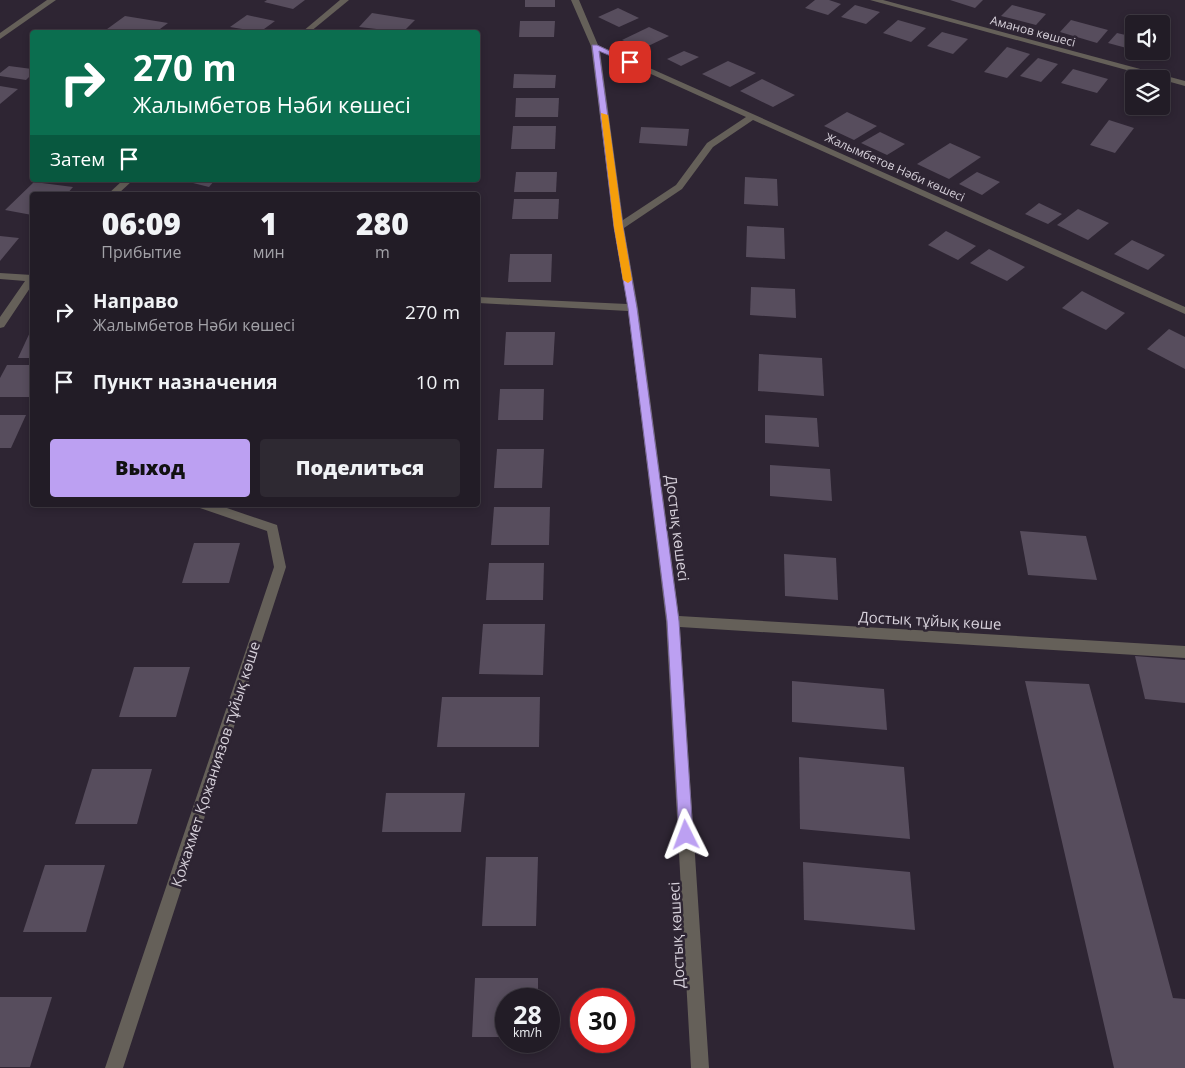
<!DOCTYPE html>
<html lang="ru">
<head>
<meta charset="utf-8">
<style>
  :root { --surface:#221c26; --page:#2e2932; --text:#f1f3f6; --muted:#a2a1a7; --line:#3f3a43; --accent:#bca0f2 }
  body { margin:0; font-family:"Open Sans",sans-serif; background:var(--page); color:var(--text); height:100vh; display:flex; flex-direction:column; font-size:19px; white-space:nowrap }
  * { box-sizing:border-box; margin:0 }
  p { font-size:16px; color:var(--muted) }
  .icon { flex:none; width:28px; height:28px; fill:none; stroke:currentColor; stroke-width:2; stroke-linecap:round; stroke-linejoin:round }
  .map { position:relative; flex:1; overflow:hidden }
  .details { position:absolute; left:30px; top:192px; width:450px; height:315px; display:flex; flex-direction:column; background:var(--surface); border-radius:5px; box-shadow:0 2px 8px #0003,0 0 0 1px var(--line) }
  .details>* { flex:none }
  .banner { position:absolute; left:30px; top:30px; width:450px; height:152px; border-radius:5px; box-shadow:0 2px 8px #0003,0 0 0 1px var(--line); background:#0b6e4f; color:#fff; overflow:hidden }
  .tools { position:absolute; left:1125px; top:15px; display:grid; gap:10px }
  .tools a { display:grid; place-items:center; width:45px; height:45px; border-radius:5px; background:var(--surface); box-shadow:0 2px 8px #0003,0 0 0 1px var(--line); font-size:25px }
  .speed { position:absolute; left:495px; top:988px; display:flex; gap:10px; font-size:25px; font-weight:700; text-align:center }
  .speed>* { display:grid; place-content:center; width:65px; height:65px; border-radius:50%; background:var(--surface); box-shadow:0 2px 8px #0003,0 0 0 1px var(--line); line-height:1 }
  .speed small { font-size:12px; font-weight:400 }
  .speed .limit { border:8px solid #d22; background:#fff; color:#111 }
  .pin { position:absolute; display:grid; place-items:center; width:42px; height:42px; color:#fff; margin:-21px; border-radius:10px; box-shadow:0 2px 8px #0006 }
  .me { position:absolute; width:55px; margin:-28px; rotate:357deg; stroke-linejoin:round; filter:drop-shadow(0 0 4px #0008) }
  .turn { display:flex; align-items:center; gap:18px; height:105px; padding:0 20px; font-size:22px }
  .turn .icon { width:65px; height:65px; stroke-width:2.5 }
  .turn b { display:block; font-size:35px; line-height:42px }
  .then { display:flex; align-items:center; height:48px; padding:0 20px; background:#0003; gap:10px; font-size:19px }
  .eta { display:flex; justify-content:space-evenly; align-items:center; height:85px; text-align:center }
  .eta b { font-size:30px; font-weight:800; line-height:35px }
  .action { display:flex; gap:10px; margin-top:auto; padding:10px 20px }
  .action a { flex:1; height:58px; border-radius:5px; background:var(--accent); color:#111; font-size:20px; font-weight:800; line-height:58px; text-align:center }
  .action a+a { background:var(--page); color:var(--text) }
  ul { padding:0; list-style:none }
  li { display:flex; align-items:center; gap:15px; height:70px; padding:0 20px }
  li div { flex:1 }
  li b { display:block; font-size:19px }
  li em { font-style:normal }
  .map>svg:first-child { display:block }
</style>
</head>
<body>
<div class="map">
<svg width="1185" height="1068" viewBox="0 0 1185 1068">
  <rect width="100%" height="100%" fill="#2e2533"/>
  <g fill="#574d5d">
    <path d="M267,0H305L293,9L264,2Z"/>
    <rect x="525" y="0" width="30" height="7"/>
    <path d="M815,0H829L841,4L828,15L805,8Z"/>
    <path d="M950,0H983L975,8Z"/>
    <path d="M855,5L880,12L866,24L841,17Z"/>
    <path d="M1012,5L1046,14L1036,25L1001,16Z"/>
    <path d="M618,8L639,18L619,27L598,17Z"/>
    <path d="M372,13L415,20L403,32L359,27Z"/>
    <path d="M247,15L275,21L260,32L230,27Z"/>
    <path d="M125,16L168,23L156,32H103Z"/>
    <path d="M898,20L926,28L911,42L883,33Z"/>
    <path d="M1071,20L1108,30L1097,43L1060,32Z"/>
    <path d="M520,21H555L554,37H519Z"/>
    <path d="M649,27L669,36L642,49L622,40Z"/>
    <path d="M942,32L968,39L953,54L927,46Z"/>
    <path d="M1117,33L1134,37V50L1108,43Z"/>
    <path d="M1007,47L1030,54L1007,78L984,72Z"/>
    <path d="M684,51L699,57L681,66L667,59Z"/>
    <path d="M1038,58L1058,64L1041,82L1020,76Z"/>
    <path d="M728,61L756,73L730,87L702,74Z"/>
    <path d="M9,66L32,69V74L26,80L0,76V73Z"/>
    <path d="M1073,69L1108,79L1097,93L1061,83Z"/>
    <path d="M514,74L556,75L555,88H513Z"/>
    <path d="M762,79L795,95L773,107L740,91Z"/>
    <path d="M0,86L18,89L0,104Z"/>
    <path d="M516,98H559L558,117H515Z"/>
    <path d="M847,112L877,126L854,140L824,126Z"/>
    <path d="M1109,120L1134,128L1115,153L1090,145Z"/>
    <path d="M513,126H556L555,149H511Z"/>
    <path d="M641,127L689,129L687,146L639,143Z"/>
    <path d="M880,132L905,144L887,155L861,143Z"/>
    <path d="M950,143L981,157L949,179L917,164Z"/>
    <path d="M516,172H557L556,192H514Z"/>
    <path d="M977,172L1000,182L982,195L959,184Z"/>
    <path d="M745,177L777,179L778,206L744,204Z"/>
    <path d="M181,180H215L209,187Z"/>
    <path d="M34,182L73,187L66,195H32V215L5,210Z"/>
    <path d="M514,199H559L558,219H512Z"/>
    <path d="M1039,203L1062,214L1048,224L1025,214Z"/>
    <path d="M1078,209L1109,223L1088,240L1057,225Z"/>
    <path d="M747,226L784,228L785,259L746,257Z"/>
    <path d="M946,231L976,246L958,260L928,245Z"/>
    <path d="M0,236L19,238L0,261Z"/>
    <path d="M1132,240L1165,255L1148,270L1114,254Z"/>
    <path d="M989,249L1025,267L1007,281L970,263Z"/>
    <path d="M510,254H552L551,282H508Z"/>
    <path d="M751,287L795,289L796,318L750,315Z"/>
    <path d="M1082,291L1125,313L1106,330L1062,308Z"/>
    <path d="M32,328V358H18Z"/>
    <path d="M1169,329L1185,337V369L1147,349Z"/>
    <path d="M506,332H555L553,365H504Z"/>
    <path d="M759,354L822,358L824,396L758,391Z"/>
    <path d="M7,365H32V397H0V378Z"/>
    <path d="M500,389H544L543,420H498Z"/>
    <path d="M0,415H26L11,448H0Z"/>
    <path d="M765,415L817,418L819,447L765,443Z"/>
    <path d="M497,449H544L542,488H494Z"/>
    <path d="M770,465L830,469L832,501L770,496Z"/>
    <path d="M494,507H550L549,545H491Z"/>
    <path d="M1020,531L1086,536L1097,580L1028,575Z"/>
    <path d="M194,543H240L229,583H182Z"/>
    <path d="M784,554L836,558L838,600L785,596Z"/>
    <path d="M489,563H544L543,600H486Z"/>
    <path d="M483,624H545L543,675L479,674Z"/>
    <path d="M1135,656L1185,660V703L1145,699Z"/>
    <path d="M134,667H190L176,717H119Z"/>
    <path d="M792,681L884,689L887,730L792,722Z"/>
    <path d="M1025,681L1089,684L1173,998L1185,999V1068H1114Z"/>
    <path d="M442,697H540L539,747H437Z"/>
    <path d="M799,757L904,767L910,839L800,829Z"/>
    <path d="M92,769H152L137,824H75Z"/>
    <path d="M386,793H465L461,832H382Z"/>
    <path d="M486,857H538L536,926H482Z"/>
    <path d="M803,862L910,872L915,930L804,920Z"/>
    <path d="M45,865H105L86,932H23Z"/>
    <path d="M475,978H538V999H506V1037H472Z"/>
    <path d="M0,997H52L30,1067H0Z"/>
  </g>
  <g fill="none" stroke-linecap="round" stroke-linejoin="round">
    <g fill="#656059" fill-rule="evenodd">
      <path d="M47,0H56L0,39V33Z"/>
      <path d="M340,0H349L310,32H302Z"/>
      <path d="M571,0H579L598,45L1185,307V314L753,120L713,147L682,189L624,228L638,308L679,616L1185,646V658L680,627L709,1068H691L666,621L628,311L478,303V297L627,304L614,227L591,46ZM600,51L746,117L707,143L676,185L623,220Z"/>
      <path d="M870,0H883L1185,81V86Z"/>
      <path d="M123,180H133L117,195H107Z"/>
      <path d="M0,273L32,275V285L4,327L0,328V317L25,281L0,279Z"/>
      <path d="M198,505H218L277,525L286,567L123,1068H105L274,567L267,531L200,508Z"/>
    </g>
  </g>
  <path fill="#bca0f2" stroke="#7a689d" d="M592,45H597L633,62L627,63L599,51L623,227L637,308L679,621L693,835L691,839L686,841L681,839L679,835L667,621L628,308L614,227Z"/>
  <path fill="#f59e0b" d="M601,113L608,115L623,227L632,280L628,283L623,280L614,227Z"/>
  <g text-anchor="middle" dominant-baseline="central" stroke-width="5" stroke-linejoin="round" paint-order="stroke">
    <g font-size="12" fill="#d6d0da" stroke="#2e2533">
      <text transform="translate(1033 31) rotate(15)">Аманов көшесі</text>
      <text transform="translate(895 167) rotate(24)">Жалымбетов Нәби көшесі</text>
    </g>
    <g font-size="15" fill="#d6d0da" stroke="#2e2533">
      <text transform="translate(678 528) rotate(83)">Достық көшесі</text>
      <text transform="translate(930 620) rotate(3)">Достық тұйық көше</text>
      <text transform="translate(215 764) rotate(-72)">Қожахмет Қожаниязов тұйық көше</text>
      <text transform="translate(676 935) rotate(-93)">Достық көшесі</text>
    </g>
  </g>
</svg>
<div class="tools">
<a><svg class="icon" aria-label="sound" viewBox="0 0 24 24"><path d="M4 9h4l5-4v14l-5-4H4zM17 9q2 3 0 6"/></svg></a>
<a><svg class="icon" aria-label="layers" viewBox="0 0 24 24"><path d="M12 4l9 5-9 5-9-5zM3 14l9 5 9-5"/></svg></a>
</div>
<div class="speed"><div>28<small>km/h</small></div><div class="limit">30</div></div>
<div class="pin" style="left:630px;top:62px;background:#d93025"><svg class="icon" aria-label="arrive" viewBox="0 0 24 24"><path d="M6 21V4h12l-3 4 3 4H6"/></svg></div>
<svg class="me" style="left:686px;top:835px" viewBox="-20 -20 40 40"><path d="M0-17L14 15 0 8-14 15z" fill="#bca0f2" stroke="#fff" stroke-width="4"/></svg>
<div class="banner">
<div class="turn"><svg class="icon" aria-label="right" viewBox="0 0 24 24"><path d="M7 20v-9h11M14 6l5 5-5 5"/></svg><div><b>270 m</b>Жалымбетов Нәби көшесі</div></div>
<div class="then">Затем<svg class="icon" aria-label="arrive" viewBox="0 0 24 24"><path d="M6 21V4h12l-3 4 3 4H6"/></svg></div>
</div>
<section class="details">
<div class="eta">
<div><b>06:09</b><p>Прибытие</p></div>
<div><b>1</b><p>мин</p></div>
<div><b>280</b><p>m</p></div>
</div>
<ul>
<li><svg class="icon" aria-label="right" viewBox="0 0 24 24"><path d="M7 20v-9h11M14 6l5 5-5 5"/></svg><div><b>Направо</b><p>Жалымбетов Нәби көшесі</p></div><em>270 m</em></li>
<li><svg class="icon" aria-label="arrive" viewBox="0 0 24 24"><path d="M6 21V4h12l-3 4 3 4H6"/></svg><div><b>Пункт назначения</b></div><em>10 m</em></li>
</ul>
<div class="action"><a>Выход</a><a>Поделиться</a></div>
</section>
</div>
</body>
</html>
